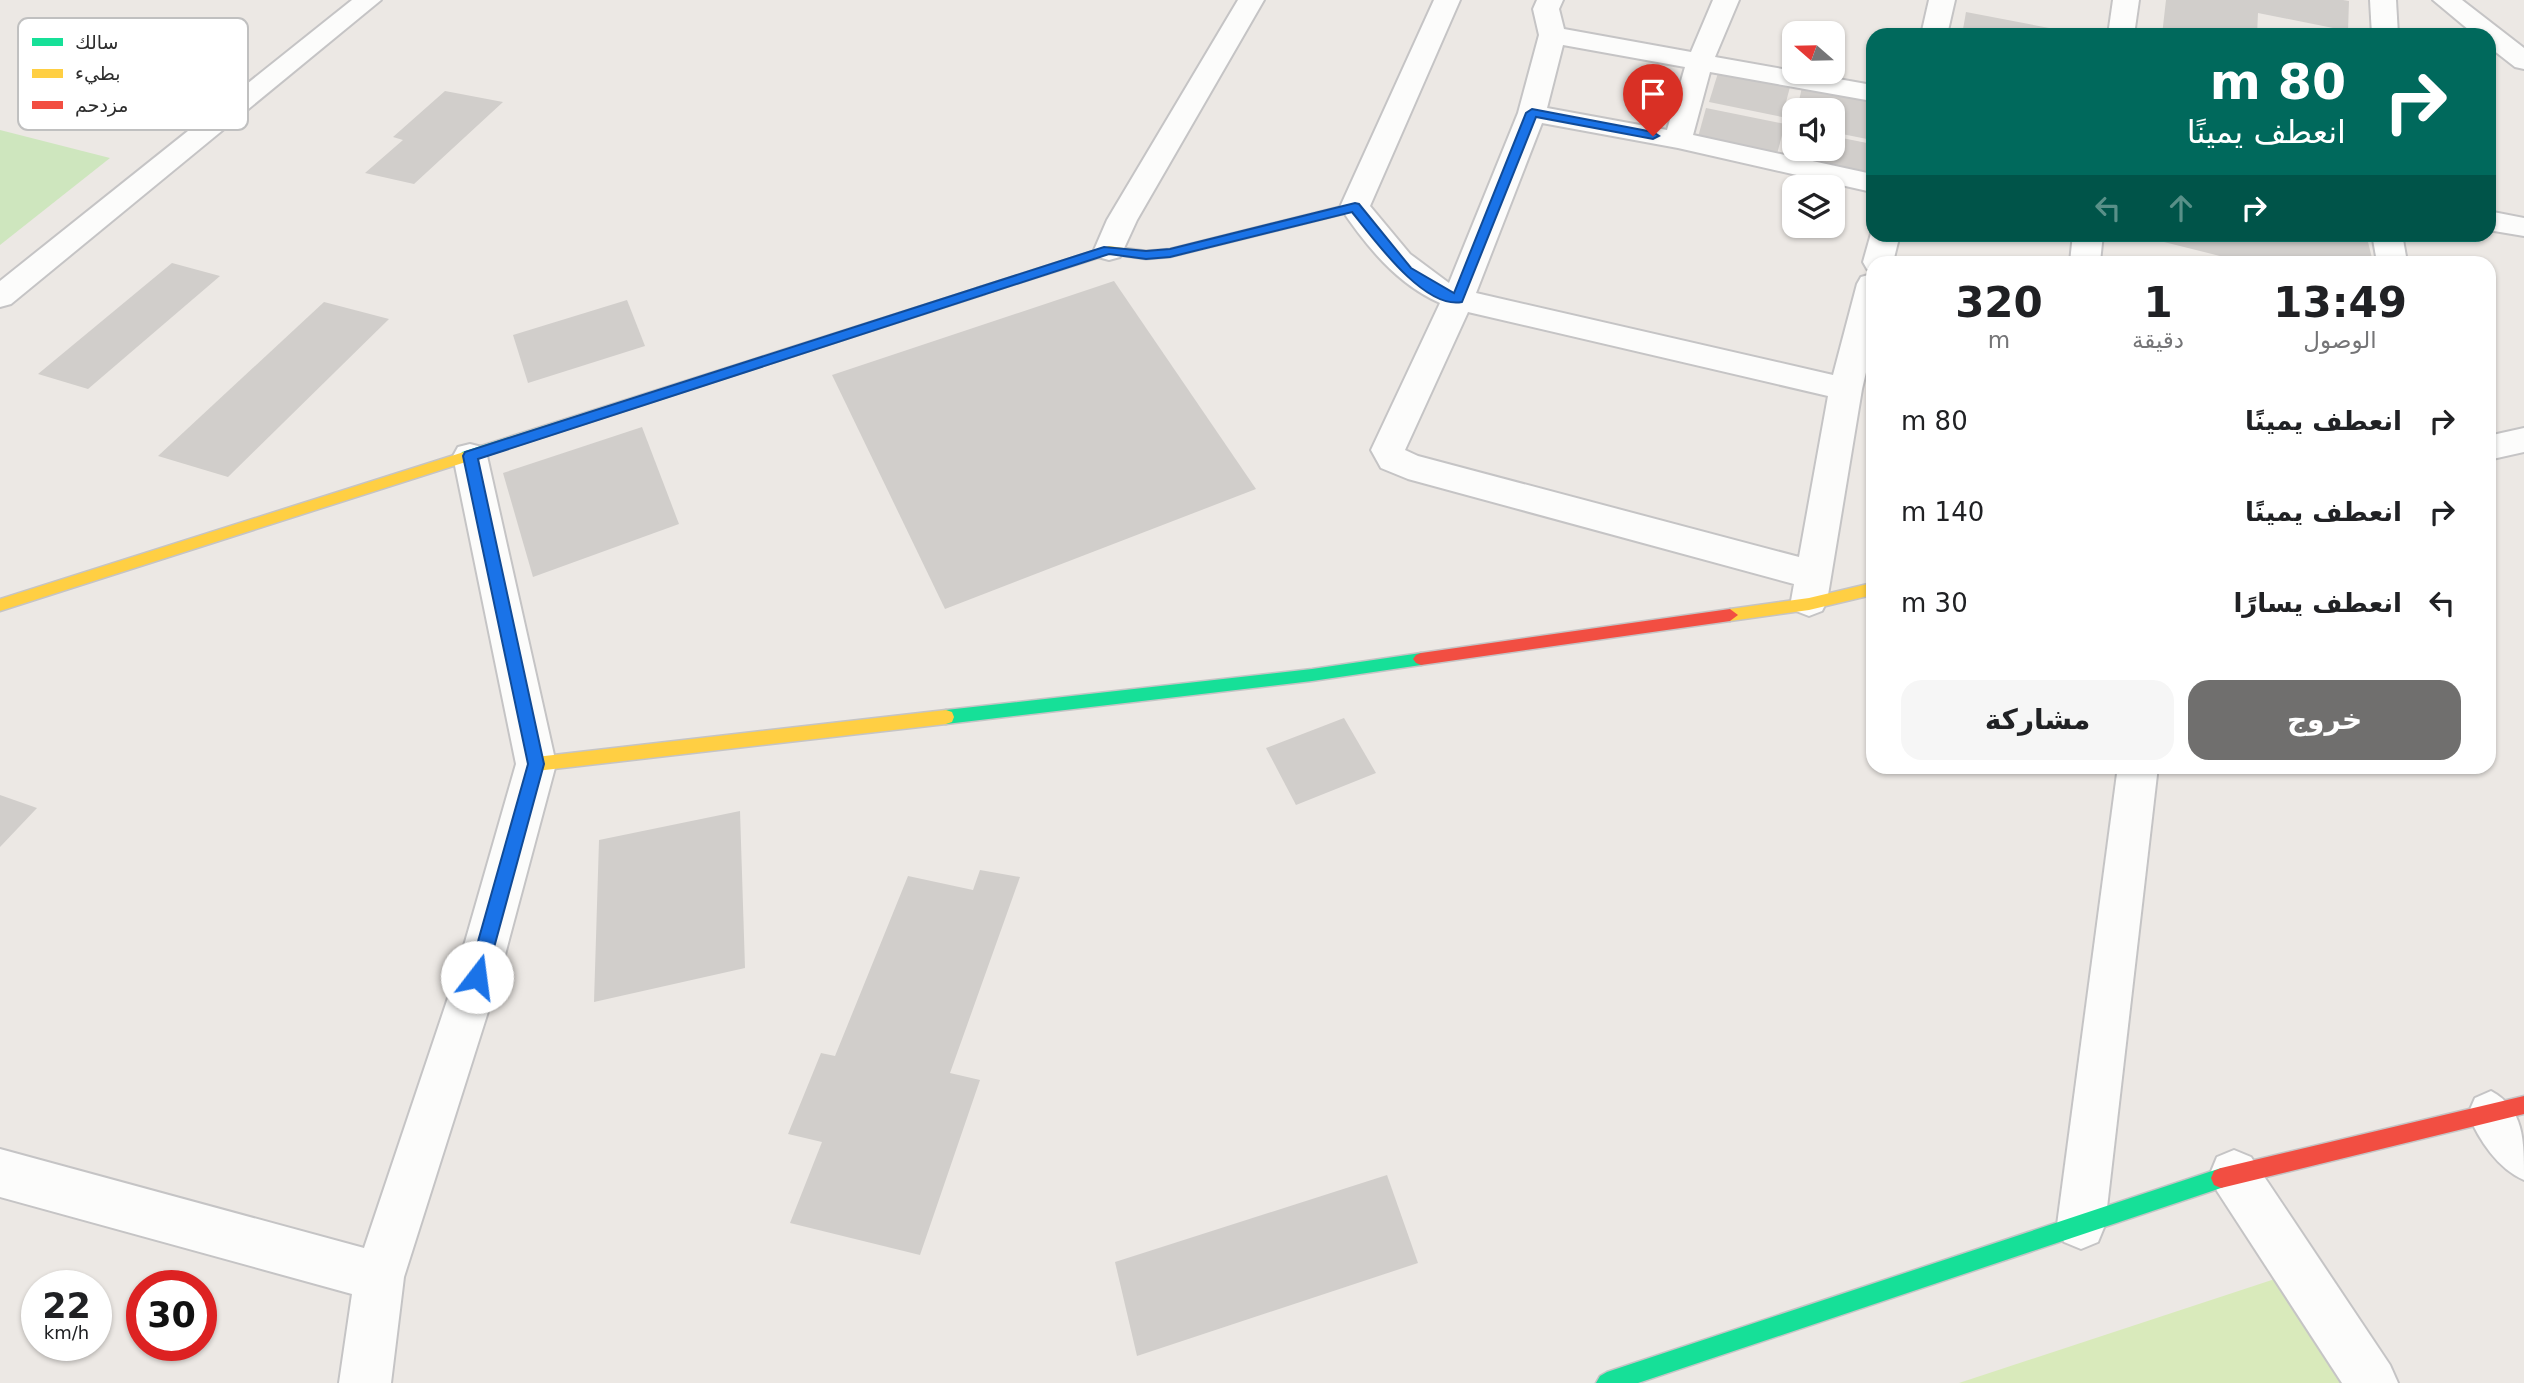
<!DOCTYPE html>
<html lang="ar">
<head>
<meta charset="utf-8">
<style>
  :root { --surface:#fff; --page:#f6f6f6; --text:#202124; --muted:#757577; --accent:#706f6e }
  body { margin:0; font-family:"DejaVu Sans",Cairo,sans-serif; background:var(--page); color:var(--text); direction:rtl; height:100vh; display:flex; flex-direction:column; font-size:26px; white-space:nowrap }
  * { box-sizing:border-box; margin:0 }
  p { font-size:23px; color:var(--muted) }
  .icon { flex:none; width:38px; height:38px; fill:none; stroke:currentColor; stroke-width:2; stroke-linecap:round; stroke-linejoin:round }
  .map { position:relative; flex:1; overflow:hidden; direction:ltr }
  .details { position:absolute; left:1866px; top:256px; width:630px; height:518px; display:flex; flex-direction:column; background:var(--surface); border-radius:21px; box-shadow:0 2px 5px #0004; direction:rtl }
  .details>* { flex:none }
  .hud { position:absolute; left:1866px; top:28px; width:630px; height:214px; border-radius:21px; box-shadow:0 2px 5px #0004; direction:rtl; background:#00695c; color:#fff; overflow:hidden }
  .needle { width:46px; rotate:290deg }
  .fabs { position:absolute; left:1782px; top:21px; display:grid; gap:14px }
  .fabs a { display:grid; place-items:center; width:63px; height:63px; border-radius:14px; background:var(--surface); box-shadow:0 2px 5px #0004; font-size:35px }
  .speed { position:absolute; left:21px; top:1270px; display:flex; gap:14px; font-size:35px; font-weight:700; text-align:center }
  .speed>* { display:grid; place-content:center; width:91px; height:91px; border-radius:50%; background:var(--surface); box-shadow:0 2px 5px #0004; line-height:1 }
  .speed small { font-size:18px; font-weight:400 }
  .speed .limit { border:10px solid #d22; background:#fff; color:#111 }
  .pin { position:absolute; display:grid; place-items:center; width:60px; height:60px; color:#fff; margin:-72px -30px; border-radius:50% 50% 50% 0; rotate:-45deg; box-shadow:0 0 7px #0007 }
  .pin .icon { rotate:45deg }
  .me { position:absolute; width:77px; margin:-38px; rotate:15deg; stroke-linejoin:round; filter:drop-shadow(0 0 5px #0008) }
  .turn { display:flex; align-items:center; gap:24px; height:147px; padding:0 35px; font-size:32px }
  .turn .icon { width:91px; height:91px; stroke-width:2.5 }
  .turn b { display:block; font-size:49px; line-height:60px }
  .lanes { display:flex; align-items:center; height:66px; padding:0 35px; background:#0003; justify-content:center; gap:35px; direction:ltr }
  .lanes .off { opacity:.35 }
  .eta { display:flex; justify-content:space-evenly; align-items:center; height:119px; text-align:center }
  .eta b { font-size:42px; font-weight:700; line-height:49px }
  .primary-button { display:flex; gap:14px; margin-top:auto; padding:14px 35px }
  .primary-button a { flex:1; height:80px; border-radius:21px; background:var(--accent); color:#fff; font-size:28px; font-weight:700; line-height:80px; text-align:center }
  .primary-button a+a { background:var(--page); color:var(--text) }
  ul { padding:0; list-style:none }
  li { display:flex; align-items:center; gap:21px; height:91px; padding:0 35px }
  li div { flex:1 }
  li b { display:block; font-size:26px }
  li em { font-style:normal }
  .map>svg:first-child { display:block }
</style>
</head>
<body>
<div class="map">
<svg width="2524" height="1383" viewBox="0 0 2524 1383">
  <rect width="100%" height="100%" fill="#ece8e4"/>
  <path fill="#cee6be" d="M0,130L110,158L0,245Z"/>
  <path fill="#d9eabb" d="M2287,1275L2354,1383H1959Z"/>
  <g fill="#d1cecb">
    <path d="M2166,0H2343L2349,1L2348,31L2258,13L2257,35H2162Z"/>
    <path d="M1966,12L2070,32L2069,35H1962Z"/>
    <path d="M1718,73L1790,87L1782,117L1709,102Z"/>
    <path d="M1802,87L1872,101V140L1832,132V110H1797Z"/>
    <path d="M445,91L503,102L414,184L365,173L403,140L393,137Z"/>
    <path d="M1706,108L1785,124L1777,154L1698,137Z"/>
    <path d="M1832,136L1872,144V176L1791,158L1793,149H1832Z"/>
    <path d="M2132,234H2366L2373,262H2244Z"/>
    <path d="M172,263L220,276L88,389L38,374Z"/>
    <path d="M1114,281L1256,489L945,609L832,375Z"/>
    <path d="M627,300L645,346L528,383L513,335Z"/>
    <path d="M324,302L389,319L228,477L158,456Z"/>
    <path d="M642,427L679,524L533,577L503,473Z"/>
    <path d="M1344,718L1376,773L1296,805L1266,748Z"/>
    <path d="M0,795L37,808L0,847Z"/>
    <path d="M740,811L745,968L594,1002L599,840Z"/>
    <path d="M980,870L1020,877L950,1073L980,1080L920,1255L790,1223L822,1142L788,1134L821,1053L835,1056L908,876L973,890Z"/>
    <path d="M1387,1175L1418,1263L1137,1356L1115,1262Z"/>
  </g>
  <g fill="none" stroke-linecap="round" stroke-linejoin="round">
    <defs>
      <g id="street">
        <path d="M352,0H381L11,304L0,307V281Z"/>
        <path d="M1238,0H1264L1137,220L1120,257L1109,260L1098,257L1094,250L1107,220Z"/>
        <path d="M1434,0H1460L1370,206L1410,254L1449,283L1518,113L1539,35L1533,9L1537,0H1563L1559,9L1564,29L1691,52L1713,0H1739L1715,57L1872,85V101L1710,72L1693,135L1872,174V192L1678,148L1542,123L1476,293L1833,375L1857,284L1861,277L1872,274V347L1862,389L1827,601L1822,611L1809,616L1796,611L1791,601L1794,584L1408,479L1381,468L1371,450L1440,303C1397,284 1366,246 1340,207ZM1563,45L1685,67L1667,130L1547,108ZM1468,312L1828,396L1799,557L1418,456L1405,450Z"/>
        <path d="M1929,0H1955L1947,35H1921Z"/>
        <path d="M2113,0H2139L2134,35H2108Z"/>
        <path d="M2370,0H2396L2398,35H2372Z"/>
        <path d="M2433,0H2462L2524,48V69L2515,67L2488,46V35H2475Z"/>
        <path d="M2488,211L2524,218V236L2488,230Z"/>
        <path d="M1872,230V234H1900L1893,262H1872V270L1867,269L1863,262Z"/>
        <path d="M2073,234H2103L2100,262H2070Z"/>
        <path d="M2372,234H2402L2407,262H2377Z"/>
        <path d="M2524,428V452L2488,460V436Z"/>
        <path d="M470,444L482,447L487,456L556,764L499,977L404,1277L391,1383H339L352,1294L0,1197V1149L364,1248L455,977L516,764L453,456L458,447Z"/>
        <path d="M2118,766H2158L2105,1225L2098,1242L2081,1249L2064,1242L2057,1225Z"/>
        <path d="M2491,1091C2524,1109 2524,1139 2524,1180C2498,1169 2479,1140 2468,1114L2475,1098Z"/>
        <path d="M2234,1150L2251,1157L2390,1365L2398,1383H2342L2217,1191L2210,1174L2217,1157Z"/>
      </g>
      <g id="fast">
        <path d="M981,287L985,288V294L472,460H462L460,456L462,452Z"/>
        <path d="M1421,653L1426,655L1429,659L1426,663L1421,665L1312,681L946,724L940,722L938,717L940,712L946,710L1312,669Z"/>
        <path d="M2221,1168L2228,1171L2231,1178L2228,1185L2221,1188L1638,1383H1596L1600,1376L1607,1372Z"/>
      </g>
      <g id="slow">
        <path d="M1355,203L1359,204V210L1170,257L1146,259L1110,254L981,295L975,291L977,288L1109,246L1146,251L1170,249Z"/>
        <path d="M467,451L474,456L472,460L0,611V599Z"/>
        <path d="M1872,583V595L1809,610L1730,621L1722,615L1730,609L1809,598Z"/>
        <path d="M946,710L952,712L954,717L952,722L946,724L536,771L530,769L528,764L530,759L536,757Z"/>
      </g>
      <g id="jam">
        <path d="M1730,609L1738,615L1730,621L1421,665L1416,663L1413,659L1416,655L1421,653Z"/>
        <path d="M2524,1096V1114L2221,1188L2214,1185L2211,1178L2214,1171L2221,1168Z"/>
      </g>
    </defs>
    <use href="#street" stroke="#c5c4c5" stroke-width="4"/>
    <use href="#fast" stroke="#c5c4c5" stroke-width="3"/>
    <use href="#slow" stroke="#c5c4c5" stroke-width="3"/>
    <use href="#jam" stroke="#c5c4c5" stroke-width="3"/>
    <use href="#street" fill="#fcfcfb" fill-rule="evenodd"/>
    <use href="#fast" fill="#16e098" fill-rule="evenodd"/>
    <use href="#slow" fill="#ffcf43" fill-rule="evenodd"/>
    <use href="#jam" fill="#f24e42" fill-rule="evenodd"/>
  </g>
  <path fill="#1a73e8" stroke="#114b97" stroke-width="2" d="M1532,109L1653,132L1659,136L1653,139L1536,117L1462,302C1424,310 1373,238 1352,212L1170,257L1146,259L1109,254L478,459L544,764L486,977L484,983L477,986L471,983L468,977L528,764L463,456L465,452L1104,247L1146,251L1170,249L1355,203L1359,204L1411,268L1454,293L1526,113Z"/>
  <rect x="18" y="18" width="230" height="112" rx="10" fill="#fff" stroke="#c0c0c0" stroke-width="2"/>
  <rect x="32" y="38" width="31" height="8" fill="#16e098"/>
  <rect x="32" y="69" width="31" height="9" fill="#ffcf43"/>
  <rect x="32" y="101" width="31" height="8" fill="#f24e42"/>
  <g font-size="19" fill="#2e2e2e">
    <text x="75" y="49">سالك</text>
    <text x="75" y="80">بطيء</text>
    <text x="75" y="112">مزدحم</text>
  </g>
</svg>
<div class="fabs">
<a><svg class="needle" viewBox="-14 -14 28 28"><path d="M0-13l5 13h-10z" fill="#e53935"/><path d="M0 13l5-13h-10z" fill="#757577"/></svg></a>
<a><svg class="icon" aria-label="sound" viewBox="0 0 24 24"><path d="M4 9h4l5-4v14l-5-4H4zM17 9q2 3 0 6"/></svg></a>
<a><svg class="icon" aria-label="layers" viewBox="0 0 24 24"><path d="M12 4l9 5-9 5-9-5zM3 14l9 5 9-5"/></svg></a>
</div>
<div class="speed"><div>22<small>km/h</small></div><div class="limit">30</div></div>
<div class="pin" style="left:1653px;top:136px;background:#d93025"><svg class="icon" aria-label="arrive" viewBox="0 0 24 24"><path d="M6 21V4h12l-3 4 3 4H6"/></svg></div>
<svg class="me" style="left:477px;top:977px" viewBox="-20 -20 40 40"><circle r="19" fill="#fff"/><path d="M0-13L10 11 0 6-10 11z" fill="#1a73e8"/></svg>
<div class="hud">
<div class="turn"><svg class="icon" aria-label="right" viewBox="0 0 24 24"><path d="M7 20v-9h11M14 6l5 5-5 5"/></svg><div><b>80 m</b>انعطف يمينًا</div></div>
<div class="lanes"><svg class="icon off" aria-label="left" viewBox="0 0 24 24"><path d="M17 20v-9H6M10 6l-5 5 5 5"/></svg><svg class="icon off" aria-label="ahead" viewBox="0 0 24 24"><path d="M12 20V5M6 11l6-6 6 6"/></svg><svg class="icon" aria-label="right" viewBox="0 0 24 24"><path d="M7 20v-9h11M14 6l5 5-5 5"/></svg></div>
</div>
<section class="details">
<div class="eta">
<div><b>13:49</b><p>الوصول</p></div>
<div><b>1</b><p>دقيقة</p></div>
<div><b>320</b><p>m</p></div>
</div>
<ul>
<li><svg class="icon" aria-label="right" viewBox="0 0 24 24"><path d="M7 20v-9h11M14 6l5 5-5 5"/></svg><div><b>انعطف يمينًا</b></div><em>80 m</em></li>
<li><svg class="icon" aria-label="right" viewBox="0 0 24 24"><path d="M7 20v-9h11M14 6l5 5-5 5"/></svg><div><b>انعطف يمينًا</b></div><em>140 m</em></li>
<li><svg class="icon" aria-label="left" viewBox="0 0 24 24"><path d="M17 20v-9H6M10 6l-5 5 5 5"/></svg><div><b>انعطف يسارًا</b></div><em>30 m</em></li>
</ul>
<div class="primary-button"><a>خروج</a><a>مشاركة</a></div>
</section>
</div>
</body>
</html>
